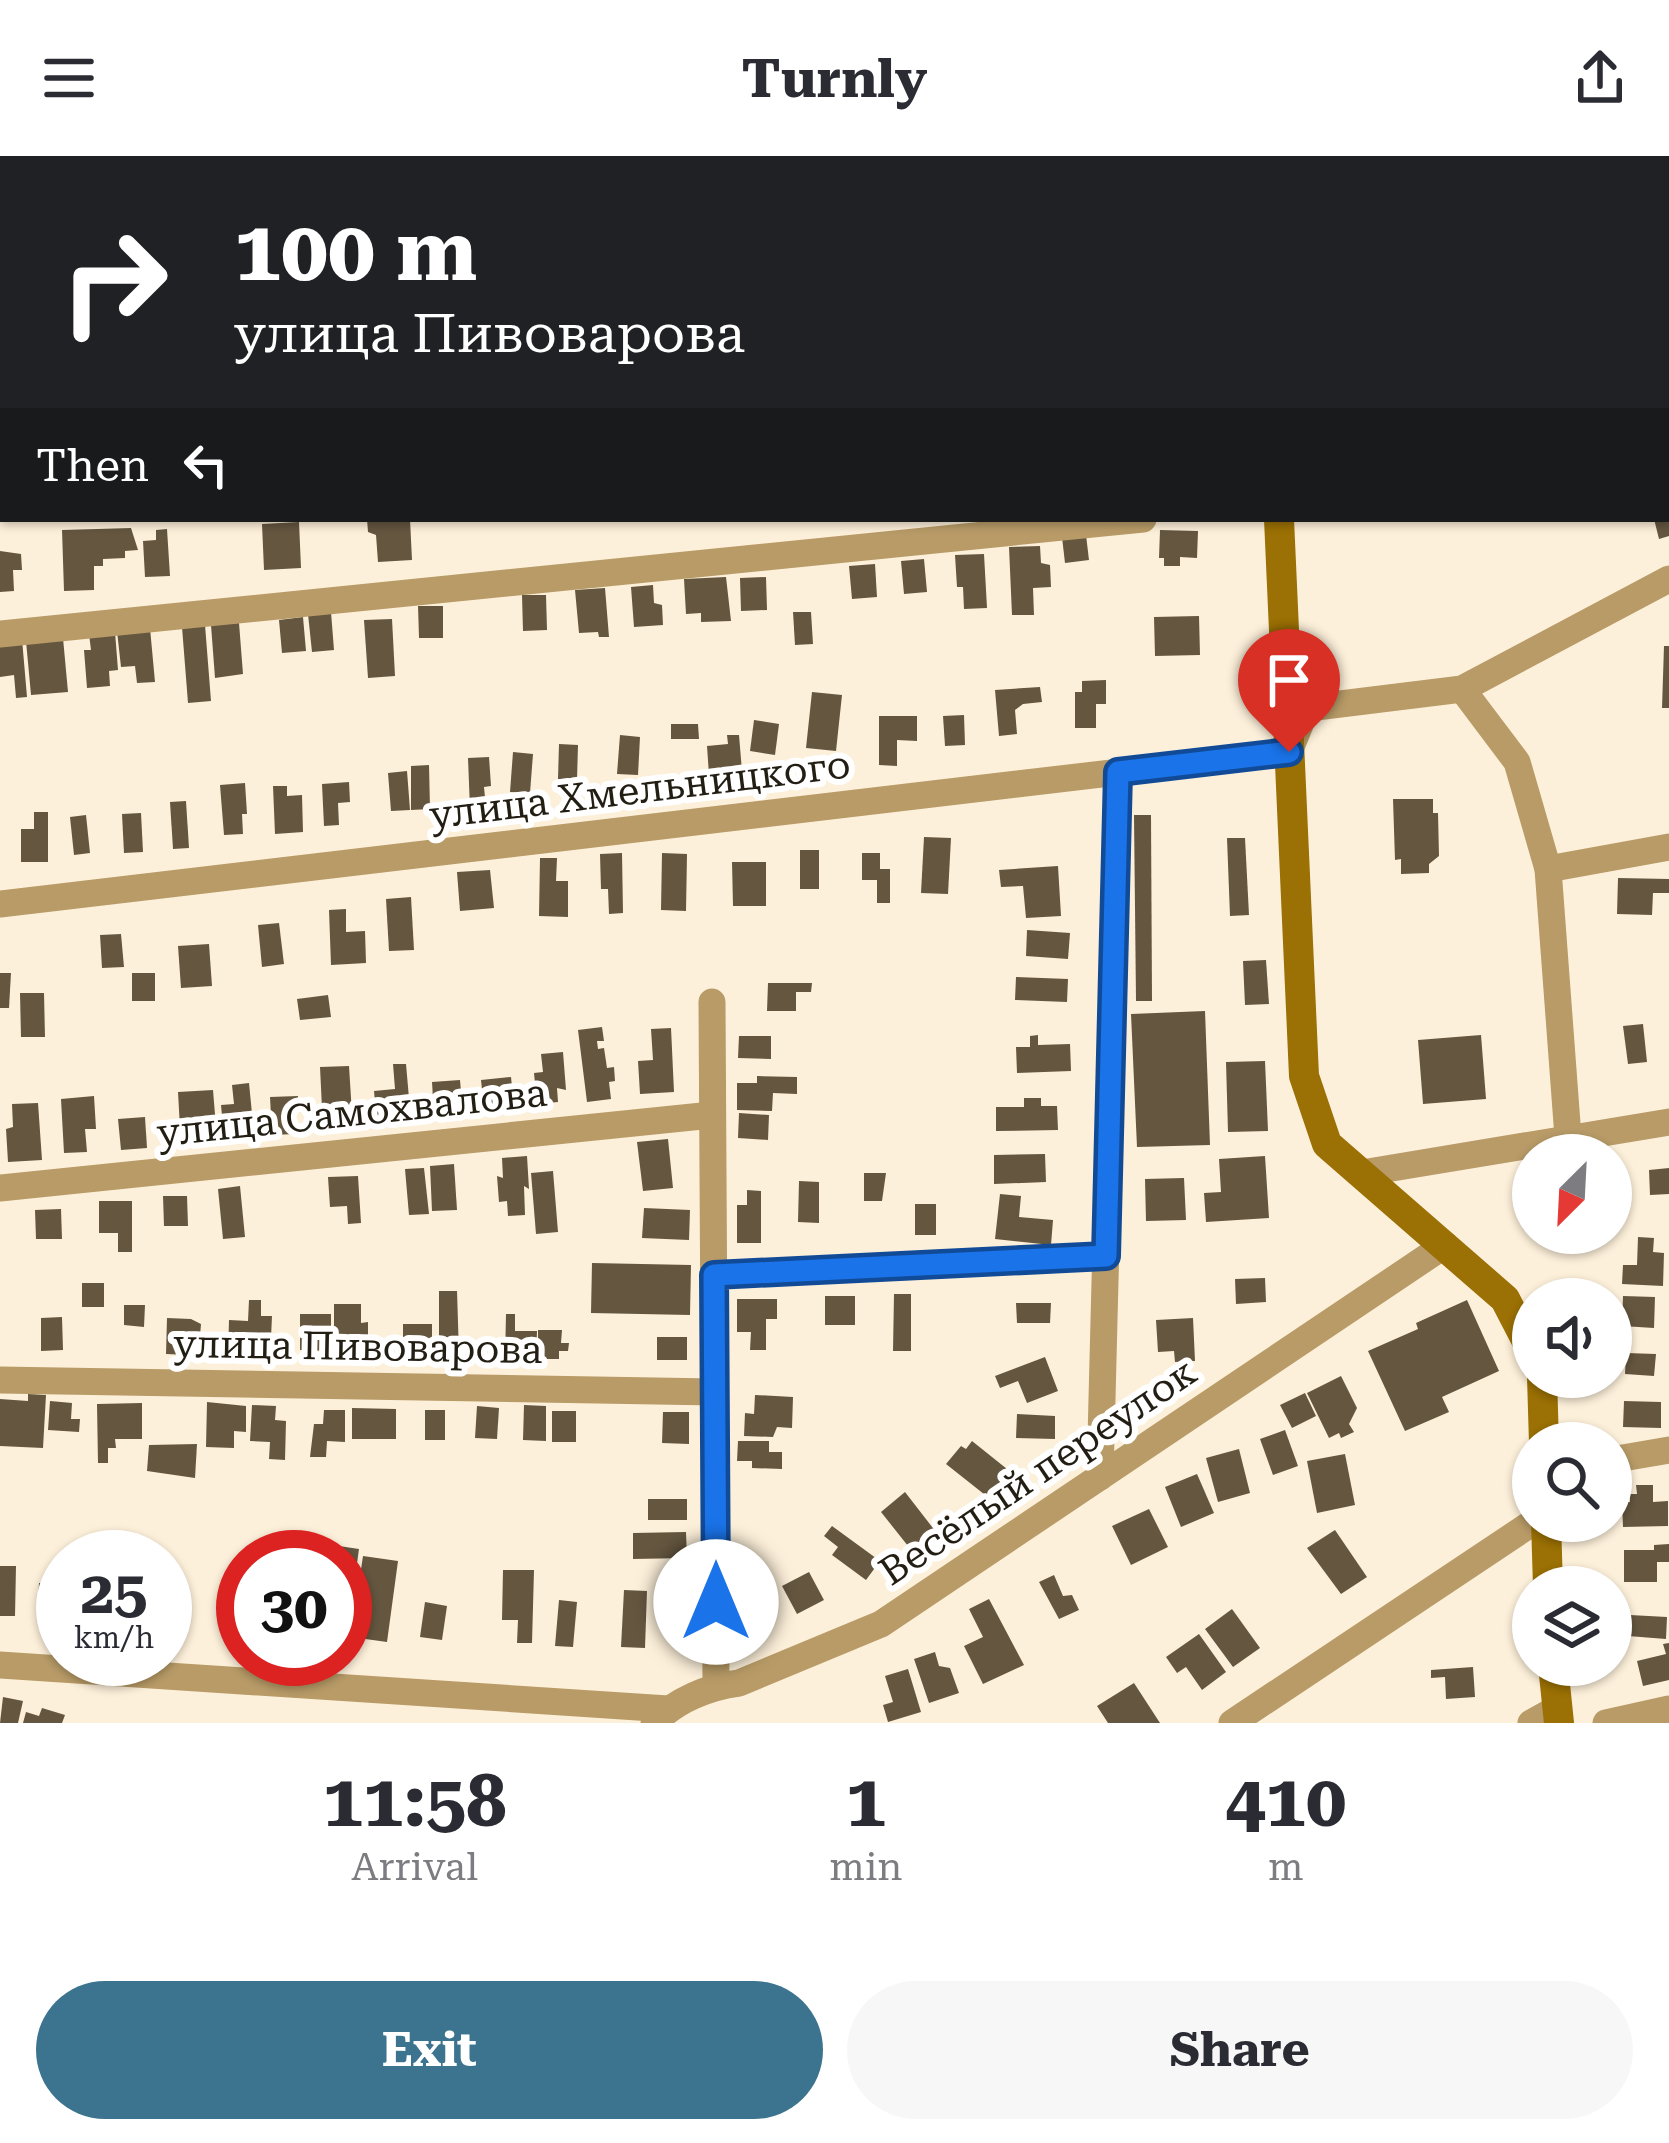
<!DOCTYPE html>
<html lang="en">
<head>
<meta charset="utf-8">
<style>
  :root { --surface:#fff; --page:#f7f7f7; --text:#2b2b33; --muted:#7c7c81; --accent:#3c738e }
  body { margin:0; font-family:"Roboto Serif",serif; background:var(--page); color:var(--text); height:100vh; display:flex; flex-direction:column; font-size:45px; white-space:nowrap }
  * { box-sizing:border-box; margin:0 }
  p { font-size:39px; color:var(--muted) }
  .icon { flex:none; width:66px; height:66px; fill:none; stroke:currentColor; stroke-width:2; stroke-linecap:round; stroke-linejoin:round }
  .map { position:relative; height:1567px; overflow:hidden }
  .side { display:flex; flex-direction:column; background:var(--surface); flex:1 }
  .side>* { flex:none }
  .banner { position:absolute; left:0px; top:0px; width:1671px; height:366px; box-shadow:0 3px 9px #0004; background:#202124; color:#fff; overflow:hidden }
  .needle { width:78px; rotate:204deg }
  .buttons { position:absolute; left:1512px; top:978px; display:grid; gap:24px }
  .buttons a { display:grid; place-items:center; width:120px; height:120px; border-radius:50%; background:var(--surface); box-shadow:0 3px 9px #0004; font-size:60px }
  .speed { position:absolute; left:36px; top:1374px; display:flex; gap:24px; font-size:60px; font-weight:700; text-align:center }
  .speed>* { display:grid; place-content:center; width:156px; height:156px; border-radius:50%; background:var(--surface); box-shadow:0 3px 9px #0004; line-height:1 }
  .speed small { font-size:30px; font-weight:400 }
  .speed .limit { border:18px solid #d22; background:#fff; color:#111 }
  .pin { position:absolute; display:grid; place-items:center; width:102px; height:102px; color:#fff; margin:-123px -51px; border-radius:50% 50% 50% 0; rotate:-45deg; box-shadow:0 0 12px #0007 }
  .pin .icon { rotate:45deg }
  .me { position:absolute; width:132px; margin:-66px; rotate:0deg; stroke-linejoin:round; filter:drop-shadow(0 0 9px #0008) }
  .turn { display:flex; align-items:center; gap:42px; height:252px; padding:0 36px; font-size:54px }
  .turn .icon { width:156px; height:156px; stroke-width:2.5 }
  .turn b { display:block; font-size:84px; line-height:102px }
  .then { display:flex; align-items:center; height:114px; padding:0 36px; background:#0003; gap:24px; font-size:45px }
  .eta { display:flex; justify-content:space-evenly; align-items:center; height:204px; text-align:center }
  .eta b { font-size:72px; font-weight:700; line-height:84px }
  .action { display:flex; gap:24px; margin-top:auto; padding:24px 36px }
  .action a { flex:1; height:138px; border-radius:72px; background:var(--accent); color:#fff; font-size:48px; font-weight:700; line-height:138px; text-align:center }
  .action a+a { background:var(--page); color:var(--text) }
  header { display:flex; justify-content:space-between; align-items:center; height:156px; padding:0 36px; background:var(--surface); font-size:54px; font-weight:700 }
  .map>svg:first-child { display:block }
</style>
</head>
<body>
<header><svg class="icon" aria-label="menu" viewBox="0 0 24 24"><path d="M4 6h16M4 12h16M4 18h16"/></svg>Turnly<svg class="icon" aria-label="share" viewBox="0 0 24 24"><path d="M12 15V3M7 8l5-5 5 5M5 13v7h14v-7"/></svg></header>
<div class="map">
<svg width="1669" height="1567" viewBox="0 0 1669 1567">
  <rect width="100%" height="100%" fill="#fdf0da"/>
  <g fill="#64563f">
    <path d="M367,363H410L412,404L378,406L376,379L368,376Z"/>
    <path d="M1654,363H1669V380L1659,383Z"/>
    <path d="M299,366L301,412L264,414L262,368Z"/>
    <path d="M131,372L138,394L125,395V402L103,403V410H94V434L64,435L62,374Z"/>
    <path d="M167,373L170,420L145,421L143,385L156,384V374Z"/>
    <path d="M1160,374L1198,375L1197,402L1180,401V410H1164V402H1159Z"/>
    <path d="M1086,379L1089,404L1065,407L1062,381Z"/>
    <path d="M1040,390L1041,407L1050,409L1051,431L1033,432L1034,459H1012L1009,391Z"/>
    <path d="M0,395L21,398L22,414H13L14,435L0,436Z"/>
    <path d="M984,398L987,452L964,453L963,431H957L955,399Z"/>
    <path d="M924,403L927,436L904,438L901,405Z"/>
    <path d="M875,408L877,441L852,443L849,410Z"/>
    <path d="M726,421L731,465L701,466V457L686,458L684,423Z"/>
    <path d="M766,421L767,454L741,455L740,422Z"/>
    <path d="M653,429L654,447L662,449L663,469L634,471L631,431Z"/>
    <path d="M605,432L609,481H599L598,476L579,477L575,434Z"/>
    <path d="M522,439H546L547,474L523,475Z"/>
    <path d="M418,450H443V482H419Z"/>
    <path d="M331,456L334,494L312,496L308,458Z"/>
    <path d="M793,456H811L813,488L795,489Z"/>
    <path d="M1199,460L1200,499L1155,500L1154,461Z"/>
    <path d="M303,461L306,495L282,497L279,464Z"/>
    <path d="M392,463L395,520L368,522L364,464Z"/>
    <path d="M239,467L243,518L215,522L211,469Z"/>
    <path d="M205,469L211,545L188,547L182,471Z"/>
    <path d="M150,472L155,526L137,527L135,510L121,511L117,475Z"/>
    <path d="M115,476L118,514L109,515L110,530L87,532L84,494H91L89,478Z"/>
    <path d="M63,482L68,536L31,539L26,485Z"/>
    <path d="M22,483L27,541L16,542L14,519L0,521V485Z"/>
    <path d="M1664,490H1669V552H1662Z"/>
    <path d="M1106,524V548H1096V572H1075V536H1082V525Z"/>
    <path d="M1040,531L1042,546L1023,548L1015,554L1017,578L999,580L995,534Z"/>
    <path d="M812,536L842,539L836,595L806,592Z"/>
    <path d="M964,559L965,589L945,590L943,560Z"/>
    <path d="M879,560H917V585L897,584V610L879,609Z"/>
    <path d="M754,564L779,568L775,599L750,595Z"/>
    <path d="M671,568H698L699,583H671Z"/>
    <path d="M620,579L640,581L638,619L617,618Z"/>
    <path d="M727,579H739L743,627L725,628V617L709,619L707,590L728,588Z"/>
    <path d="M559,588L578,589L577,624L558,623Z"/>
    <path d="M513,596L533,598L530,637L510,636Z"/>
    <path d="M489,601L491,630L484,631L486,652L470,653L468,602Z"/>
    <path d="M429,609L430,653L411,654V610Z"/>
    <path d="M407,615L410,654L391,655L388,617Z"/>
    <path d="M349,626L350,646L338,647L339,669L324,670L322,628Z"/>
    <path d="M245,627L247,658H242L243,678L224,679L220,629Z"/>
    <path d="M273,630H287V640L302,639L303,676L275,678Z"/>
    <path d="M1393,643H1433V657H1438L1439,700L1429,708V717L1401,718V703L1395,704Z"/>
    <path d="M186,645L189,692L173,693L170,646Z"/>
    <path d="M34,656H48V706H21V673H34Z"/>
    <path d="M141,657L143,696L124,697L122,658Z"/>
    <path d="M86,659L90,697L74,699L70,661Z"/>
    <path d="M1134,659H1151L1152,845H1136Z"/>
    <path d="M924,681L951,682L948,738L921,737Z"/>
    <path d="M1227,682H1245L1249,759L1230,760Z"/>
    <rect x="800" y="694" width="19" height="39"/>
    <path d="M622,697L623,757L609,758L608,733H601L600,698Z"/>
    <path d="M662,697L687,698L686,755L661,754Z"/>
    <path d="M862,697H880V713H890V747H877V724H862Z"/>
    <path d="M540,702H557L556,725H568V761L539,760Z"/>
    <path d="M732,706H766V750H733Z"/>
    <path d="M1058,710L1061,760L1026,762L1023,730L1001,731L999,714Z"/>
    <path d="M490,714L494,752L460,755L457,716Z"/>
    <path d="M1618,722L1669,723V737H1653L1652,759L1617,758Z"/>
    <path d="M411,741L414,794L389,795L386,743Z"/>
    <path d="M346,753V776L365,775L366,807L331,809L329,754Z"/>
    <path d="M279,767L284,808L262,811L258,769Z"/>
    <path d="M1027,774L1070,777L1068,803L1026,800Z"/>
    <path d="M121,778L124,811L102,812L100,779Z"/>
    <path d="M209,788L212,830L181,832L178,790Z"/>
    <path d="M1266,804L1269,848L1245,849L1243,805Z"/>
    <path d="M0,817H11L9,852H0Z"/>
    <rect x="132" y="817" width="23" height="28"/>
    <path d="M1016,821L1068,823L1067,846L1015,844Z"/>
    <path d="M768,827H812L811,836H796V855H767Z"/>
    <path d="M20,837H44L45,881H21Z"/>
    <path d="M328,839L331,861L300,864L297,843Z"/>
    <path d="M1205,855L1210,989L1137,991L1131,858Z"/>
    <path d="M1643,868L1647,906L1628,908L1623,870Z"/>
    <path d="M602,871L604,885H597L598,893L604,892L607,912L614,911L615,925L609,926L611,943L587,946L578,874Z"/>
    <path d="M671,872L674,936L640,938L638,905L653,904L651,873Z"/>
    <path d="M1038,879V889L1070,888L1071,915L1017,917L1016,891H1030V880Z"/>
    <path d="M1481,879L1486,943L1423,948L1418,884Z"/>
    <path d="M739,880H771V903L738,902Z"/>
    <path d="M563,896L566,934L557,932L558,946L537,948L534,917L543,916L541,898Z"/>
    <path d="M1265,905L1268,975L1228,976L1226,906Z"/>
    <path d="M393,908H406L411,965L377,968L374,935L395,933Z"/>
    <path d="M349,910L352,958L344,955L345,972L323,973L320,911Z"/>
    <path d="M757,920L797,921V938L773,937L772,955L737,954V927H757Z"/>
    <path d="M511,921L514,951L484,953L481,924Z"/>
    <path d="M460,924L463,958L434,960L432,926Z"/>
    <path d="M249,927L254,978L224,981L221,949L234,948L232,929Z"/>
    <path d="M213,934L217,983L198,985V971L180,972L178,936Z"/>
    <path d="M94,940L96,973H85L87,996L64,997L61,943Z"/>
    <path d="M298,940L295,978L272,979L270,941Z"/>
    <path d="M1024,942H1041V950H1057L1058,974L996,975V951H1024Z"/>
    <path d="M38,947L42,1004L8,1006L6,973L13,971L12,948Z"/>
    <path d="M739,957L769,959L768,984L738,982Z"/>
    <path d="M145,961L147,992L121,994L118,963Z"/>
    <path d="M668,983L673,1032L643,1035L637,986Z"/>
    <path d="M1045,998L1046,1026L994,1028V999Z"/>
    <path d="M527,1000L529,1033L524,1030L525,1059L508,1060L507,1045L499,1046L497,1020L503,1022L502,1002Z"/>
    <path d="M1265,1000L1269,1062L1206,1066L1204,1037L1221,1036L1219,1003Z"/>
    <path d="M454,1008L457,1054L432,1055L430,1010Z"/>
    <path d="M424,1012L429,1058L409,1059L405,1013Z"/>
    <path d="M1669,1012V1038L1650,1039L1649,1014Z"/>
    <path d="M553,1015L558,1076L536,1078L531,1017Z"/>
    <path d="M864,1017H886L882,1045H864Z"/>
    <path d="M358,1020L361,1067L348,1068L347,1050L330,1051L328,1021Z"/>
    <path d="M1184,1022L1186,1064L1146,1065L1145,1023Z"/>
    <path d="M799,1025L819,1026V1067L798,1066Z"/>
    <path d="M240,1030L245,1081L223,1083L218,1033Z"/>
    <path d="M747,1034L761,1035V1087H737V1049H747Z"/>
    <path d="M1000,1038L1021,1040L1019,1061L1053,1064L1051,1089L995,1083Z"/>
    <path d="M163,1040H187L188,1070H164Z"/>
    <path d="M99,1045H132V1096H118V1077H99Z"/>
    <rect x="915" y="1048" width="21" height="31"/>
    <path d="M644,1052L690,1054L689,1084L642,1082Z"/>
    <path d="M61,1053L62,1083H36L35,1054Z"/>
    <path d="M1638,1081L1654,1082L1653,1096L1664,1097L1663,1130L1622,1128L1623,1109H1637Z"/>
    <path d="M592,1107L691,1109L690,1159L591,1157Z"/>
    <path d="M1265,1122L1266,1146L1236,1148L1235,1123Z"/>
    <rect x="82" y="1127" width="22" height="24"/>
    <path d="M439,1135H457L459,1199H439Z"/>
    <path d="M894,1138H911V1195H893Z"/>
    <rect x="825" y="1140" width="30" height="29"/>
    <path d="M1623,1140L1655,1141L1654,1172L1622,1170Z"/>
    <path d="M737,1143H777V1163H766V1194H750L751,1176H737Z"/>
    <path d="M249,1144H261V1160H272L271,1182H262L261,1200L228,1199L229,1164L248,1165Z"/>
    <path d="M1467,1144L1499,1215L1442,1241L1449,1256L1405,1275L1368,1195L1418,1173L1416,1167Z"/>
    <path d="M1016,1147H1051L1050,1167H1017Z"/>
    <path d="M334,1148H361V1167L368,1166V1201H334Z"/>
    <path d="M124,1149H145L144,1171L124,1169Z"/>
    <path d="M300,1158H331V1195L300,1194Z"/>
    <path d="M506,1158H515V1175H537L536,1204L505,1203Z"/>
    <path d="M62,1161L63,1194L41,1195V1162Z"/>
    <path d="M167,1162L191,1163L201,1168L200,1180H190V1199L166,1198Z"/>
    <path d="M1193,1162L1195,1205L1175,1206L1174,1195L1158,1196L1156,1164Z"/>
    <rect x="403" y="1168" width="29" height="33"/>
    <path d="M538,1174H562L561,1187H569L568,1195H559V1203H538Z"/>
    <rect x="657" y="1181" width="30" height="23"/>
    <path d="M1626,1197L1656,1198L1654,1220L1625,1218Z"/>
    <path d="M1045,1201L1058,1235L1027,1247L1018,1225L1000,1232L995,1220Z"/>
    <path d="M1341,1220L1357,1252L1349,1268L1354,1276L1341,1282L1339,1277L1329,1282L1307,1237Z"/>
    <path d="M1305,1237L1316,1260L1292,1272L1280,1249Z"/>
    <path d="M28,1238L46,1239L43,1292L0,1290V1243L28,1245Z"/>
    <path d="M755,1239L793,1241L792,1272L777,1271L773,1281L744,1280L745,1257L754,1258Z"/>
    <path d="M50,1245L72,1247L71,1263H80L79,1276L48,1274Z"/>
    <path d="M1624,1245L1661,1246V1272L1623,1271Z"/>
    <path d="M207,1246L246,1250V1276L234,1275V1292L206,1291Z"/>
    <path d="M142,1247V1283H115L116,1292H108V1307H98L97,1248Z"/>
    <path d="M252,1249L276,1250L275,1264L286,1265L285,1304L269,1303L270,1286L250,1285Z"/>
    <path d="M524,1249L546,1250V1285L523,1284Z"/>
    <path d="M477,1250L499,1252L497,1283L475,1282Z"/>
    <path d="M352,1252L396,1253V1283H352Z"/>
    <path d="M324,1254H345V1286L327,1285L326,1301H310L314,1268H323Z"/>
    <rect x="425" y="1254" width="20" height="30"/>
    <rect x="552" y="1255" width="24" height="31"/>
    <path d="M663,1256H689V1288L662,1287Z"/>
    <path d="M1017,1258L1055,1260V1283L1016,1282Z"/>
    <path d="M1285,1274L1298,1310L1273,1319L1260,1283Z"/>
    <path d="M738,1285H769V1296H782V1313L752,1312V1305H737Z"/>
    <path d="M972,1285L1007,1313L1003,1318L1011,1325L994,1346L946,1308L961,1290L966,1293Z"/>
    <path d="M197,1288L195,1322L147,1315L149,1289Z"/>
    <path d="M1239,1293L1250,1337L1218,1346L1206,1302Z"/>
    <path d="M1345,1298L1355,1349L1317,1357L1307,1305Z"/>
    <path d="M1197,1318L1214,1357L1181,1371L1165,1331Z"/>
    <path d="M1636,1329H1653V1346L1668,1345V1370L1623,1371L1622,1346H1630V1338H1637Z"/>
    <path d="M905,1336L936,1376L912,1395L881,1356Z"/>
    <rect x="648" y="1343" width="39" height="21"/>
    <path d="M1149,1353L1168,1391L1131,1409L1112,1370Z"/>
    <path d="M832,1370L880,1405L866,1424L832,1399L838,1391L824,1380Z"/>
    <path d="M1335,1374L1367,1421L1341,1438L1307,1392Z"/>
    <path d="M686,1376L687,1402L633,1403V1377Z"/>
    <path d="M1669,1388V1406H1657V1426H1624V1394H1654V1389Z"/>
    <path d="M332,1389L359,1393L348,1472L345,1401H331Z"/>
    <path d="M363,1400L398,1405L387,1486L351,1481Z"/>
    <path d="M0,1410H16L15,1460H0Z"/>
    <path d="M503,1414H534L532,1487H517L518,1464H502Z"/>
    <path d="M809,1416L824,1444L797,1458L782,1430Z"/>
    <path d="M1054,1419L1063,1440L1072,1439L1079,1454L1059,1463L1039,1426Z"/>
    <path d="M39,1427L63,1429L61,1466L37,1465Z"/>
    <path d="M751,1432L758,1464L738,1468L732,1435Z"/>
    <path d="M624,1434L647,1435L645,1492L621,1491Z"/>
    <path d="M989,1443L1024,1509L983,1528L964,1490L983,1481L969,1453Z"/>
    <path d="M559,1444L577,1446L573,1491L555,1490Z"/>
    <path d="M425,1446L447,1450L442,1484L420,1481Z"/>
    <path d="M1232,1453L1260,1492L1233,1511L1205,1473Z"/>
    <path d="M1630,1459L1667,1461L1666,1483L1628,1480Z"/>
    <path d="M1199,1478L1226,1516L1202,1534L1186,1511L1177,1517L1166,1501Z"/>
    <path d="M1669,1487V1524L1643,1530L1637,1505L1666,1498L1663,1488Z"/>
    <path d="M935,1496L939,1510L950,1512L959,1537L929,1547L914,1503Z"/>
    <path d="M1473,1511L1475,1541L1446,1543L1445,1521L1431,1522V1514Z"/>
    <path d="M908,1513L921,1556L888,1566L883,1549L893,1546L885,1520Z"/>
    <path d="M1134,1527L1160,1567H1108L1097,1550Z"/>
    <path d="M3,1541L23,1545L18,1567H0Z"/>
    <path d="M42,1552L65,1559L62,1567H23L26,1556L39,1560Z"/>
  </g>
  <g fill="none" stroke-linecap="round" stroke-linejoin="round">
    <g stroke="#b89b67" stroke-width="27">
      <path d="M0,293H3"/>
      <path d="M0,478L1143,363"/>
      <path d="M1462,533L1517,606L1548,713L1568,981"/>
      <path d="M1548,713L1669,691"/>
      <path d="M0,748L1289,596L1304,559L1316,551L1462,533L1669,423"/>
      <path d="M712,846L716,1530"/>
      <path d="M1362,1017L1669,966"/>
      <path d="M0,1032L712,959"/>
      <path d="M714,1119L1106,1100"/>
      <path d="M0,1224L715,1236"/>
      <path d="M1611,1304L1669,1294"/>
      <path d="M1100,1321L1118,617"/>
      <path d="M0,1509L668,1553"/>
      <path d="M654,1567C676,1544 708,1531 739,1527L881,1468L1445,1089"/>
      <path d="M1232,1567L1535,1365"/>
      <path d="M1531,1567L1556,1553"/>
      <path d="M1606,1567L1669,1553"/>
    </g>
    <g stroke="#9b7004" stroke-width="30">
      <path d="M1262,0V3"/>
      <path d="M0,12H3"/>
      <path d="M1279,363L1304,920L1327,988L1505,1143L1533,1197"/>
      <path d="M1542,1221L1544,1287"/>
      <path d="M1546,1365L1548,1431"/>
      <path d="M1553,1509L1559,1567"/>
    </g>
  </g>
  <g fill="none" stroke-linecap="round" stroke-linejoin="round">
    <defs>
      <path id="route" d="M716,1446L714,1119L1106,1100L1118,616L1289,596"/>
    </defs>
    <use href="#route" stroke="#114b97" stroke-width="30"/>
    <use href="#route" stroke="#1a73e8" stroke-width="21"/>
  </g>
  <g text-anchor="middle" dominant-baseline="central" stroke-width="12" stroke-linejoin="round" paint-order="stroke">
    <g font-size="39" fill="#231e14" stroke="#fff">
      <text transform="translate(640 634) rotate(-7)">улица Хмельницкого</text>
      <text transform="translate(352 957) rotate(-6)">улица Самохвалова</text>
      <text transform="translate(358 1191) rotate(1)">улица Пивоварова</text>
      <text transform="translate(1038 1316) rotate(-34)">Весёлый переулок</text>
    </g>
  </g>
</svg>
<div class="buttons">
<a><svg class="needle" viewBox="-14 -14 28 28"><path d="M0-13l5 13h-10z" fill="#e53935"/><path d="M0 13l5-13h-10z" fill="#7c7c81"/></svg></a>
<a><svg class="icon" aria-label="sound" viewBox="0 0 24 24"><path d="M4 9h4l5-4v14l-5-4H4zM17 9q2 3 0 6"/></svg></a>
<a><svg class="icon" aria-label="search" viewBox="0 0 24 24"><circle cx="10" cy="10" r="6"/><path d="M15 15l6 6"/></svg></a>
<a><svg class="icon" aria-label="layers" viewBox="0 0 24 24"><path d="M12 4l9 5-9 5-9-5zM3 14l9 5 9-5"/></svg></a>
</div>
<div class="speed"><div>25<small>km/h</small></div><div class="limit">30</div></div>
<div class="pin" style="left:1289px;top:596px;background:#d93025"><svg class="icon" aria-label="arrive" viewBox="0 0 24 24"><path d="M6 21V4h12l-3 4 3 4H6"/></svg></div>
<svg class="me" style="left:716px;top:1446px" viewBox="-20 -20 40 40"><circle r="19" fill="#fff"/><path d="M0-13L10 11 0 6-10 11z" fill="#1a73e8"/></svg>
<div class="banner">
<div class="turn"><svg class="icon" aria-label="right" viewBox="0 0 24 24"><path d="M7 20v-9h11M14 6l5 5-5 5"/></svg><div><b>100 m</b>улица Пивоварова</div></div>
<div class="then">Then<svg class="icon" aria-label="left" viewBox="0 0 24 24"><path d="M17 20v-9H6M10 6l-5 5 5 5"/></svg></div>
</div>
</div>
<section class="side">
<div class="eta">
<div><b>11:58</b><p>Arrival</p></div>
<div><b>1</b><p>min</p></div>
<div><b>410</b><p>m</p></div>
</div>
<div class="action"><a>Exit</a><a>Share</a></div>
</section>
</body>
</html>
